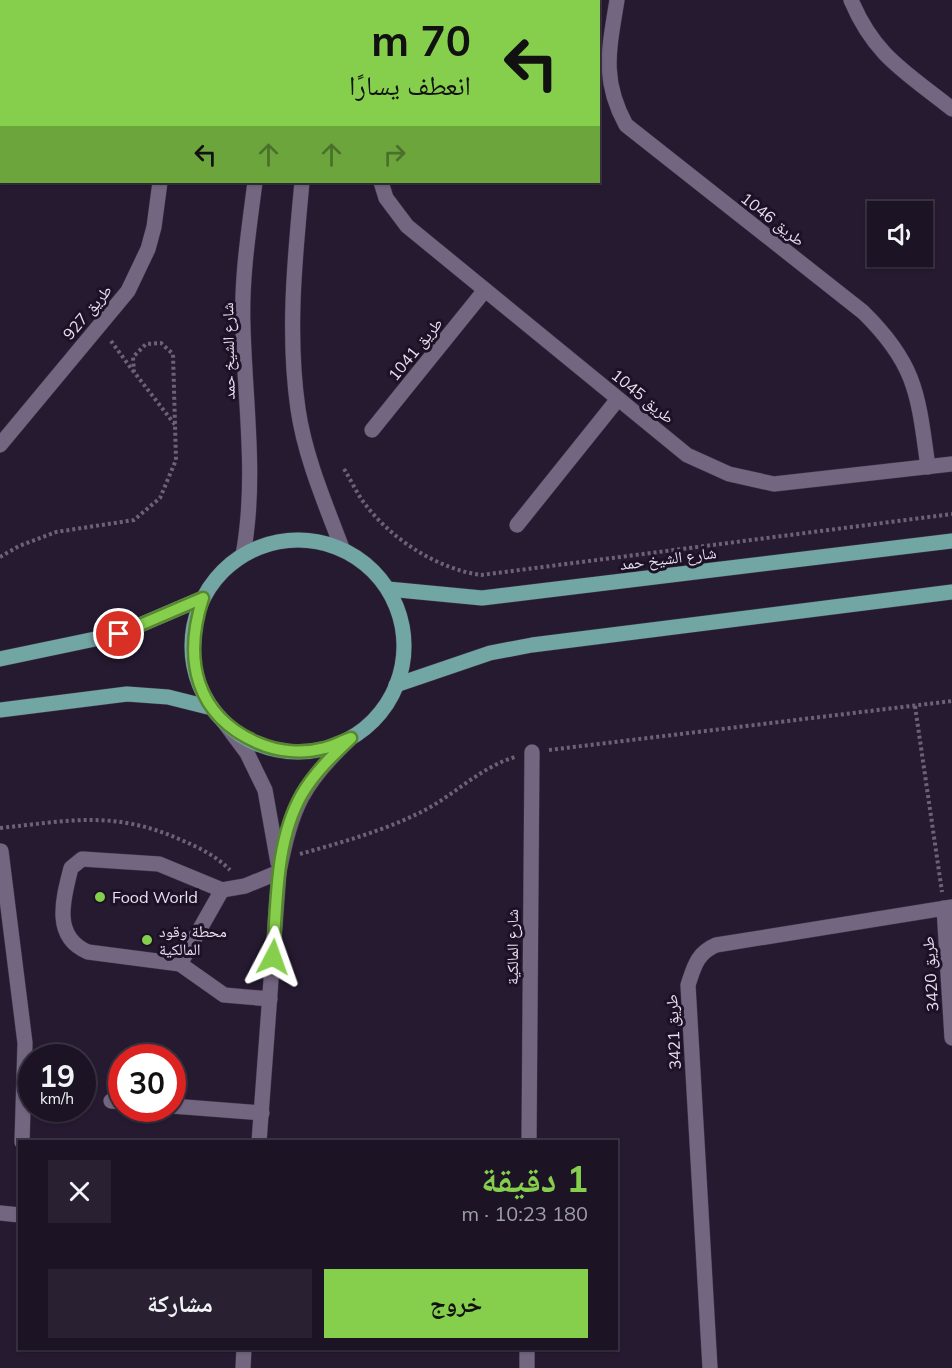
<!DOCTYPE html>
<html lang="ar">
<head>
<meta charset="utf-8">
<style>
  :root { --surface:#1c1425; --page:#292132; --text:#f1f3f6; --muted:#a09ea7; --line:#3a3342; --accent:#86cf4c }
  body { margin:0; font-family:Mulish,"Noto Naskh Arabic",sans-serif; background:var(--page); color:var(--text); direction:rtl; height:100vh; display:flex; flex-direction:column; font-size:22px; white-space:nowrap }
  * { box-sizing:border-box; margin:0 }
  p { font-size:20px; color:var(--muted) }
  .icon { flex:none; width:33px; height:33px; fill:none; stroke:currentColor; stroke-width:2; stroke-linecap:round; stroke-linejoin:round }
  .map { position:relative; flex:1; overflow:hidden; direction:ltr }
  .details { position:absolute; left:18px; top:1140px; width:600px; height:210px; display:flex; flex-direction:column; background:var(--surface); border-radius:0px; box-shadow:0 2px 4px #0004,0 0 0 2px var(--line); direction:rtl }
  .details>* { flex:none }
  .top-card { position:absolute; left:0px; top:0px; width:600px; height:183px; box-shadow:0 2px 4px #0004,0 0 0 2px var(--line); direction:rtl; background:#86cf4c; color:#111; overflow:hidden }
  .fabs { position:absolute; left:867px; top:201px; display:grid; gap:12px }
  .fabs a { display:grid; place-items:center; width:66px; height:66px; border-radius:0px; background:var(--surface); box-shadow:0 2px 4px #0004,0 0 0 2px var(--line); font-size:30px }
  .speed { position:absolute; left:18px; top:1044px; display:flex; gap:12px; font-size:30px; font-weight:700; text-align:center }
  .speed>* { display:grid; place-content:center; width:78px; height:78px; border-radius:50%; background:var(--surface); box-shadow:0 2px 4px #0004,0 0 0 2px var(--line); line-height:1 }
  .speed small { font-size:15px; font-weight:400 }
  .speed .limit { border:9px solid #d22; background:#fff; color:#111 }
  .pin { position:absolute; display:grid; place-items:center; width:51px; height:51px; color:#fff; margin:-26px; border:3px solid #fff; border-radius:50%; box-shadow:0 2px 6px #0007 }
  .me { position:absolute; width:66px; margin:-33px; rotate:4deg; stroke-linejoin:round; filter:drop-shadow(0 0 4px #0008) }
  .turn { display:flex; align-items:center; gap:21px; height:126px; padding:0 30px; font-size:27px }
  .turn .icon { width:78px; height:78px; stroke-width:2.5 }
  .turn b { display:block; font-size:42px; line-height:51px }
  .lanes { display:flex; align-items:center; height:57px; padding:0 30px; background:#0003; justify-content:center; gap:30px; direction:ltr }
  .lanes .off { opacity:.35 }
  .round { display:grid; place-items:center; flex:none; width:63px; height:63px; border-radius:0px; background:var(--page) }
  .overview { display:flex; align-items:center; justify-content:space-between; height:102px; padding:0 30px }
  h1 { font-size:36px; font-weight:700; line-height:45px; color:var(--accent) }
  .button { display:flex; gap:12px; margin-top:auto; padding:12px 30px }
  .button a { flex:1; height:69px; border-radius:0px; background:var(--accent); color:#111; font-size:24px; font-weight:700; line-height:69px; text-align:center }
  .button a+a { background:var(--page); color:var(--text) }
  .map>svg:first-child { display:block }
</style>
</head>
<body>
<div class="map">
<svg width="952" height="1368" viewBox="0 0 952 1368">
  <rect width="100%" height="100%" fill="#261a31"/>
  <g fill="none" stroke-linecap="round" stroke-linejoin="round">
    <defs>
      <g id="minor">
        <path d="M617,0C609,50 601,79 626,125L863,312C917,365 918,395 928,467"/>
        <path d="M851,0C875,57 906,72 952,109"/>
        <path d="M180,2L181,0"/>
        <path d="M275,2V0"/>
        <path d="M321,2V0"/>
        <path d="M397,2V0"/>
        <path d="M302,182C295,257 287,333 298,409C305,457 325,503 342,548"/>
        <path d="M381,182L386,198L407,226L687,455L729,474L774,484L952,464"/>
        <path d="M372,430L485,290"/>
        <path d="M0,445L128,291L148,249L154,227L160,182"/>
        <path d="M517,525L618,399"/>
        <path d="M243,555C257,479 245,404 243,327C241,279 249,229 255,182"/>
        <path d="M224,722L247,753L265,790L278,863"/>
        <path d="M1,851L25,1043L22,1142"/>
        <path d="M944,908L952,1038"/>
        <path d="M180,964L222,890"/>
        <path d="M270,999L224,995L180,964L88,952C52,937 63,899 71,868L82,859L159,864L222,890L245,886L279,872"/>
        <path d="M111,1101L122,1102"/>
        <path d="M172,1106L262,1113"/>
        <path d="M259,1142L279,872C292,807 302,784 351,738"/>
        <path d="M529,1142L532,752"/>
        <path d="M0,1213L20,1215"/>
        <path d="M243,1368L244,1348"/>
        <path d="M527,1368V1348"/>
        <path d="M710,1368L688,985C694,967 697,953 716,945L952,907"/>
      </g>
      <g id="major">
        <circle cx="298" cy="646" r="106"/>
        <path d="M388,589L482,598L952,541"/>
        <path d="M0,659L119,634L203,598"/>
        <path d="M396,685L490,653L532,645L952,592"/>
        <path d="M0,710L127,694L168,697L208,707"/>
      </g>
    </defs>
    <use href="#minor" stroke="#3f3547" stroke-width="16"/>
    <use href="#major" stroke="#3f3547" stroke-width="16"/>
    <g stroke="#6c6276" stroke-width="4" stroke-dasharray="3 3" stroke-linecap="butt">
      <path d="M111,341L133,371"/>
      <path d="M344,469C351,480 357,494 365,504C392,540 438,569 481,575L952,514"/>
      <path d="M0,557L19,546L56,532L134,520L160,498L176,460L173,354L161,343L146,344L133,357L134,372L176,426"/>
      <path d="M915,706L942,892"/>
      <path d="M549,750L952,701"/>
      <path d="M0,828C68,821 113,810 179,839C198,847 215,855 230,870"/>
      <path d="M300,854C339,843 380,832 417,814C452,798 478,768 515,757"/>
    </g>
    <use href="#minor" stroke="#736681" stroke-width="15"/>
    <use href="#major" stroke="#71a6a5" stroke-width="15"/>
  </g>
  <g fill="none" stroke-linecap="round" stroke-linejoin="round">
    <defs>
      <path id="route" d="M119,634L203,598C183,659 195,716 258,743C278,752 303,754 325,748C334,746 342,741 351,738C333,755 315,772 302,794C275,841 277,904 273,957"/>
    </defs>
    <use href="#route" stroke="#578731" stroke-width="15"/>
    <use href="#route" stroke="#86cf4c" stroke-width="10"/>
  </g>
  <g fill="#86cf4c" stroke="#1c1127" stroke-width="2">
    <circle cx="100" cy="897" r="6"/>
    <circle cx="147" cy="940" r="6"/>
  </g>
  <g text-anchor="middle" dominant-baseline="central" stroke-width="6" stroke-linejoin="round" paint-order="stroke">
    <g font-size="16" fill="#e7e0ef" stroke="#1c1127">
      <text transform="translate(773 219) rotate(38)">طريق 1046</text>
      <text transform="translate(87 312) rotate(-50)">طريق 927</text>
      <text transform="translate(415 349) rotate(-51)">طريق 1041</text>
      <text transform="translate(228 351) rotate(-91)">شارع الشيخ حمد</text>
      <text transform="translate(643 396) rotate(39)">طريق 1045</text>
      <text transform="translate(668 558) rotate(-7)">شارع الشيخ حمد</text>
      <text transform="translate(512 947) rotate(-90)">شارع المالكية</text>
      <text transform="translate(930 974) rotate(-94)">طريق 3420</text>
      <text transform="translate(673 1032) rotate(-93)">طريق 3421</text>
    </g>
    <g font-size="16" fill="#e7e0ef" stroke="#1c1127" text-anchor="start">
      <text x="112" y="897">Food World</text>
      <text x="159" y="931">محطة وقود<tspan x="159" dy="18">المالكية</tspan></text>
    </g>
  </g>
</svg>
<div class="fabs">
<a><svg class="icon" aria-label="sound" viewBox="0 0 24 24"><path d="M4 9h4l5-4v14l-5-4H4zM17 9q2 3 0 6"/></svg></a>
</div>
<div class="speed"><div>19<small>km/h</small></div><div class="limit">30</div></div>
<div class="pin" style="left:119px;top:634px;background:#d93025"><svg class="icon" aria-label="arrive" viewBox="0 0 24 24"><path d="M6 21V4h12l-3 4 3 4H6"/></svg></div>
<svg class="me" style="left:273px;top:957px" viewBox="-20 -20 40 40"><path d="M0-17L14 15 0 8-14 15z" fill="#86cf4c" stroke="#fff" stroke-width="4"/></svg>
<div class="top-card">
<div class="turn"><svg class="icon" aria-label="left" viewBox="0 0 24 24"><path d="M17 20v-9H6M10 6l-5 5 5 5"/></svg><div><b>70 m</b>انعطف يسارًا</div></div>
<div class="lanes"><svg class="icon" aria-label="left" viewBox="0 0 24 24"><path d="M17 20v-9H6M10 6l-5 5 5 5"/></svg><svg class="icon off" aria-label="ahead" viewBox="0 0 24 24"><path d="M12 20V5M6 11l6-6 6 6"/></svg><svg class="icon off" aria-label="ahead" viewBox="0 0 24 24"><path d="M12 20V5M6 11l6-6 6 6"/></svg><svg class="icon off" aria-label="right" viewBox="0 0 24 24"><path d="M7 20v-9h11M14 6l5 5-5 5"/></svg></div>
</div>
<section class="details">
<div class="overview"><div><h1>1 دقيقة</h1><p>180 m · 10:23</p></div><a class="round"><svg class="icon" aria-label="close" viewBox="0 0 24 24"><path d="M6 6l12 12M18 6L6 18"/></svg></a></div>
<div class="button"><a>خروج</a><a>مشاركة</a></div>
</section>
</div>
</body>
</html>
